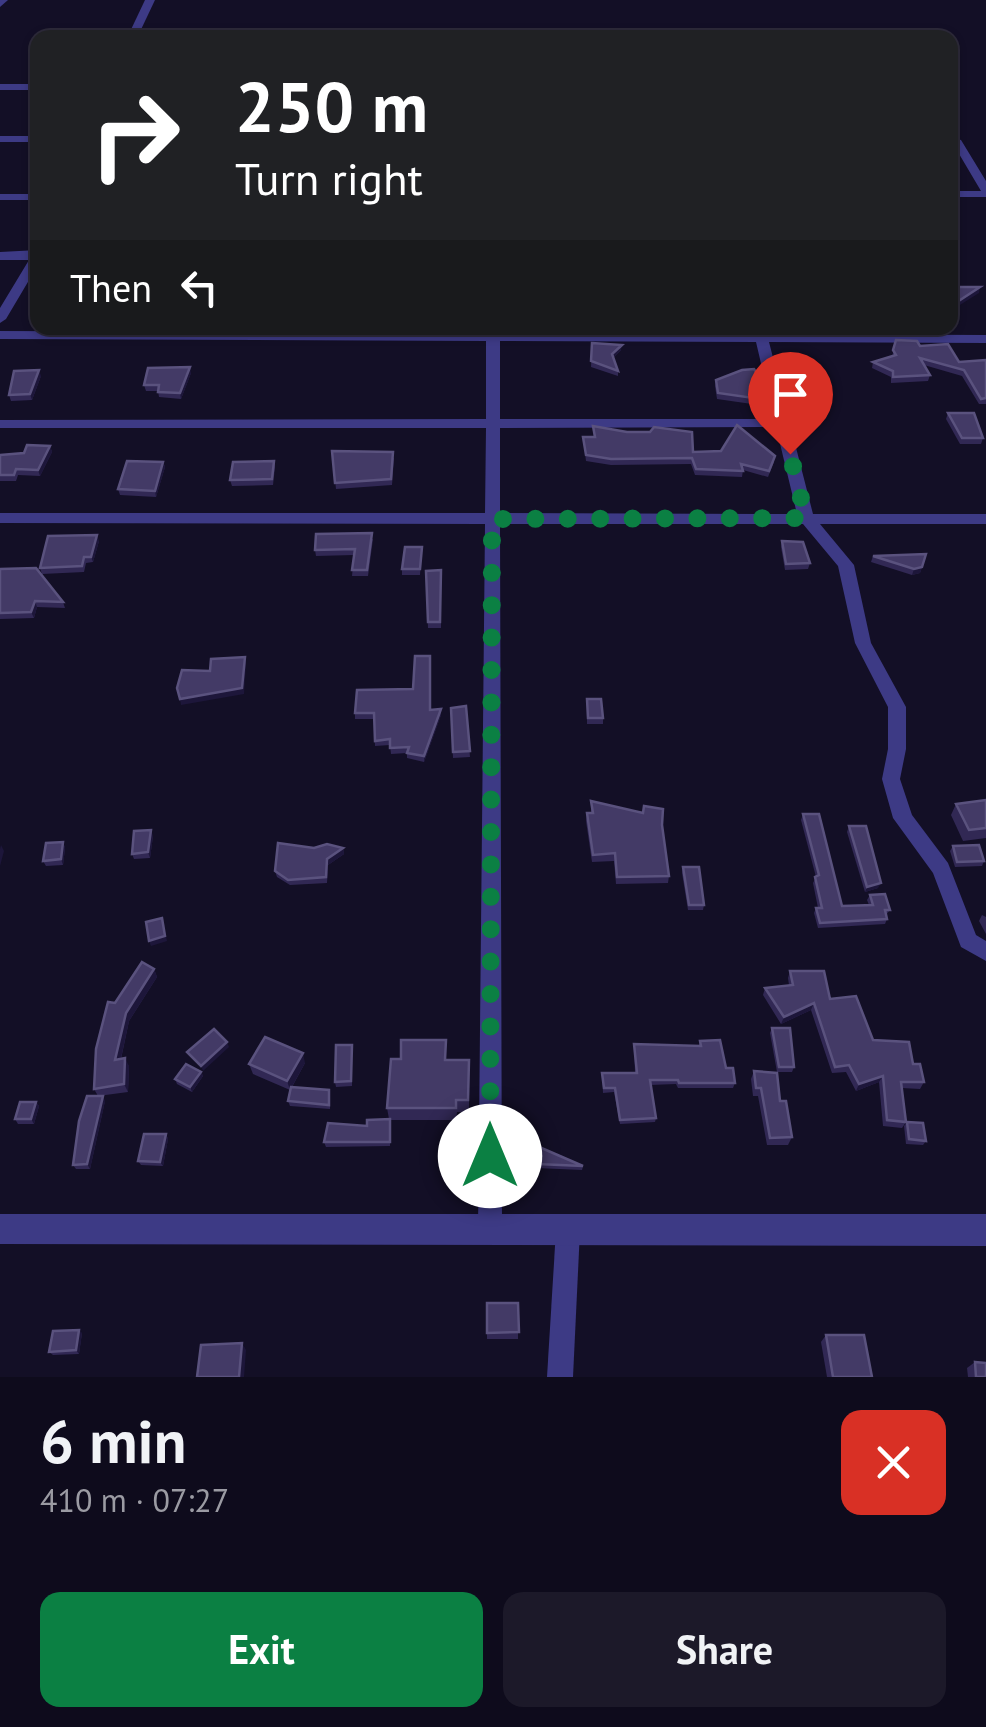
<!DOCTYPE html>
<html lang="en">
<head>
<meta charset="utf-8">
<style>
  :root { --surface:#0e0b1c; --page:#1c1929; --text:#f1f3f6; --muted:#9b9ba3; --line:#2e2b3b; --accent:#0b8043 }
  body { margin:0; font-family:"PT Sans",sans-serif; background:var(--page); color:var(--text); height:100vh; display:flex; flex-direction:column; font-size:38px; white-space:nowrap }
  * { box-sizing:border-box; margin:0 }
  p { font-size:32px; color:var(--muted) }
  .icon { flex:none; width:55px; height:55px; fill:none; stroke:currentColor; stroke-width:2; stroke-linecap:round; stroke-linejoin:round }
  .map { position:relative; height:1377px; overflow:hidden }
  .drawer { display:flex; flex-direction:column; background:var(--surface); flex:1 }
  .drawer>* { flex:none }
  .guide { position:absolute; left:30px; top:30px; width:928px; height:305px; border-radius:20px; box-shadow:0 2px 8px #0004,0 0 0 2px var(--line); background:#202124; color:#fff; overflow:hidden }
  .pin { position:absolute; display:grid; place-items:center; width:85px; height:85px; color:#fff; margin:-102px -42px; border-radius:50% 50% 50% 0; rotate:-45deg; box-shadow:0 0 10px #0007 }
  .pin .icon { rotate:45deg }
  .me { position:absolute; width:110px; margin:-55px; rotate:0deg; stroke-linejoin:round; filter:drop-shadow(0 0 8px #0008) }
  .turn { display:flex; align-items:center; gap:35px; height:210px; padding:0 40px; font-size:45px }
  .turn .icon { width:130px; height:130px; stroke-width:2.5 }
  .turn b { display:block; font-size:70px; line-height:85px }
  .then { display:flex; align-items:center; height:95px; padding:0 40px; background:#0003; gap:20px; font-size:38px }
  .round { display:grid; place-items:center; flex:none; width:105px; height:105px; border-radius:20px; background:var(--page) }
  .overview { display:flex; align-items:center; justify-content:space-between; height:170px; padding:0 40px }
  h1 { font-size:60px; font-weight:800; line-height:75px }
  .primary-button { display:flex; gap:20px; margin-top:auto; padding:20px 40px }
  .primary-button a { flex:1; height:115px; border-radius:20px; background:var(--accent); color:#fff; font-size:40px; font-weight:800; line-height:115px; text-align:center }
  .primary-button a+a { background:var(--page); color:var(--text) }
  .map>svg:first-child { display:block }
</style>
</head>
<body>
<div class="map">
<svg width="986" height="1377" viewBox="0 0 986 1377">
  <rect width="100%" height="100%" fill="#130f26"/>
  <g fill="none" stroke-linecap="round" stroke-linejoin="round">
    <g fill="#3d3a85" fill-rule="evenodd">
      <path d="M0,0H8L0,7Z"/>
      <path d="M145,0H155L137,38H127Z"/>
      <rect x="0" y="84" width="38" height="6"/>
      <rect x="0" y="136" width="38" height="6"/>
      <path d="M957,139L961,140L986,181V197H950V191H981L952,142Z"/>
      <rect x="0" y="194" width="38" height="6"/>
      <path d="M38,250V265L6,319L0,323V308L29,260H0V252Z"/>
      <path d="M487,328H499L500,333L754,334L753,328H765L767,334L986,335V343L769,342L813,514H986V524H820L854,565L871,643L906,707V749L900,779L912,815L948,863L976,935L986,941V961L961,947L933,873L893,818L882,779L888,749V707L855,643L838,566L803,524H500L502,1230L499,1239L490,1242L481,1239L478,1230L485,524L0,523V513H485L486,428H0V420L486,419V341L0,339V331L486,333ZM500,341L756,342L774,419H500ZM776,427L797,514L500,513V428Z"/>
      <path d="M568,1218L577,1221L580,1230L573,1377H547L556,1230L559,1221Z"/>
    </g>
    <path fill="#3d3a85" fill-rule="evenodd" d="M0,1214H986V1246L0,1244Z"/>
  </g>
  <g fill="#312854">
    <path d="M896,340L920,346L959,362L986,360V404H979L962,376L924,365L930,375L928,381L891,383V377L872,368L873,362L892,357Z"/>
    <path d="M592,343L621,350L613,358L618,371V376L591,367Z"/>
    <path d="M191,373L181,399L159,397L158,391H146L144,385Z"/>
    <path d="M41,376L32,400L11,401L9,395Z"/>
    <path d="M716,380L767,400L766,406L717,399L715,386Z"/>
    <path d="M948,413L983,438L981,444H960L946,419Z"/>
    <path d="M593,426L693,452L774,462L768,477L743,470L742,477L695,475L691,464L611,465L586,461L583,437H594Z"/>
    <path d="M50,446L52,452L40,476L18,475L16,481H0V455L24,453Z"/>
    <path d="M332,451L394,458L392,485L336,489Z"/>
    <path d="M274,461L275,467L273,485L232,486L230,480Z"/>
    <path d="M163,462L165,467L156,497L120,495L118,489Z"/>
    <path d="M373,539L368,576H352L354,555L316,556L315,550Z"/>
    <path d="M99,541L93,562L86,563L84,572L42,574L40,568Z"/>
    <path d="M782,541L810,563L808,569L785,570L781,547Z"/>
    <path d="M422,547L420,575H402V569Z"/>
    <path d="M873,556L922,567L920,573L912,575L871,562Z"/>
    <path d="M0,569L63,602L65,608L37,607L34,618L0,619Z"/>
    <path d="M441,570V628H428L426,571Z"/>
    <path d="M587,705L603,718V724H587Z"/>
    <path d="M466,706L470,757L453,758L451,708Z"/>
    <path d="M431,710L441,715L424,762L407,758V753L391,754L390,745L375,746L374,719H355V713Z"/>
    <path d="M986,800V838L963,841L951,815L956,804Z"/>
    <path d="M591,801L662,825L669,876L668,883L616,884L614,861L592,862L586,821L587,813H591Z"/>
    <path d="M803,814L842,906L869,905L867,900L870,895L890,910L886,915L887,919L885,924L818,928L814,913L816,908H818L813,883L816,877L801,820Z"/>
    <path d="M849,826L878,888L865,892L847,832Z"/>
    <path d="M153,836L150,858L134,859L132,854Z"/>
    <path d="M63,842L65,848L63,865L46,866L43,861Z"/>
    <path d="M953,846L984,861L982,866L955,867L950,851Z"/>
    <path d="M314,848H343L344,854L328,865L327,883L290,885L277,877L275,871Z"/>
    <path d="M683,867L704,905L703,910H688L682,873Z"/>
    <path d="M982,915L986,917V934L979,921Z"/>
    <path d="M154,969L157,977L129,1021L121,1059L129,1066L128,1092L98,1096L94,1089L115,1003Z"/>
    <path d="M790,971L830,999L873,1040L913,1064L924,1082L920,1089L902,1088L906,1122L902,1128L883,1126L879,1082L856,1091L846,1072L832,1073L811,1010L781,1024L763,995L765,988L789,985L788,978Z"/>
    <path d="M772,1028L794,1067L792,1072H777L770,1033Z"/>
    <path d="M700,1041L726,1068L735,1083L733,1088H678L676,1084L650,1085L656,1118L655,1122L620,1124L614,1092L603,1093L602,1073H635L634,1044L699,1046Z"/>
    <path d="M352,1045V1086L336,1087L335,1082Z"/>
    <path d="M446,1060H469V1112H457L456,1120H390V1146L326,1147L324,1142L389,1119L387,1108Z"/>
    <path d="M305,1063L292,1087L330,1095V1109L290,1106L288,1101L290,1090L253,1074L249,1064Z"/>
    <path d="M754,1071L780,1101L792,1137L788,1145H767L758,1096H753L751,1079Z"/>
    <path d="M201,1072L203,1076L192,1092L177,1084L175,1079Z"/>
    <path d="M105,1101L90,1169H76L73,1165Z"/>
    <path d="M36,1102L39,1106L34,1124H18L15,1119Z"/>
    <path d="M907,1122L926,1141L923,1145L906,1144L904,1126Z"/>
    <path d="M166,1134L168,1139L163,1166L141,1165L138,1161Z"/>
    <path d="M510,1154L583,1166L582,1170L536,1168L510,1158Z"/>
    <rect x="487" y="1303" width="31" height="36"/>
    <path d="M82,1333L79,1354L53,1355L49,1352Z"/>
    <path d="M826,1335L872,1377H827L821,1342Z"/>
    <path d="M975,1362L986,1377H968L967,1368Z"/>
  </g>
  <g fill="#1d163a">
    <path d="M980,287L979,293L955,308L957,302Z"/>
    <path d="M622,345L621,350L611,360L612,354Z"/>
    <path d="M190,367L191,373L181,399L180,393Z"/>
    <path d="M39,370L41,376L32,400L30,394Z"/>
    <path d="M50,446L52,452L40,476L38,470Z"/>
    <path d="M163,462L165,467L156,497L155,491Z"/>
    <path d="M97,535L99,541L93,562L91,557Z"/>
    <path d="M922,567L920,573L912,575L914,569Z"/>
    <path d="M35,601L37,607L34,618L31,612Z"/>
    <path d="M245,657L246,663L244,694L181,705L180,699Z"/>
    <path d="M441,709V715L424,762V756Z"/>
    <path d="M151,830L153,836L150,858L148,852Z"/>
    <path d="M63,842L65,848L63,865L61,859Z"/>
    <path d="M1,845L4,851L0,866V849Z"/>
    <path d="M343,848L344,854L328,865L327,883V859Z"/>
    <path d="M881,883L878,888L865,892L867,887Z"/>
    <path d="M162,918L167,941L151,946L149,941Z"/>
    <path d="M154,969L157,977L129,1021L119,1067L115,1060L126,1013Z"/>
    <path d="M814,1003L811,1010L781,1024L784,1017Z"/>
    <path d="M227,1042L229,1047L203,1071L201,1066Z"/>
    <path d="M303,1053L305,1063L290,1090L287,1081Z"/>
    <path d="M125,1058L129,1066L128,1092L124,1084Z"/>
    <path d="M201,1072L203,1076L192,1092L190,1087Z"/>
    <path d="M883,1076L879,1082L856,1091L859,1084Z"/>
    <path d="M103,1096L105,1101L90,1169L87,1164Z"/>
    <path d="M36,1102L39,1106L34,1124L31,1119Z"/>
    <path d="M166,1134L168,1139L163,1166L160,1162Z"/>
    <path d="M79,1330L82,1333L79,1354L76,1350Z"/>
    <path d="M242,1343L246,1350L244,1377H239Z"/>
  </g>
  <g fill="#433a66" stroke="#5a527e" stroke-width="2.5">
    <path d="M950,287H980L957,302L950,303Z"/>
    <path d="M896,340L917,341L920,346L948,344L959,362L986,360V398L981,399L964,370L920,358L930,375L893,377V371L873,362L896,355L893,350Z"/>
    <path d="M592,343L622,345L612,354L618,371L591,361Z"/>
    <path d="M190,367L180,393L158,392L159,385H144L148,368Z"/>
    <path d="M754,369L764,384L767,400L718,393L716,380L742,370Z"/>
    <path d="M39,370L30,394L9,395L14,371Z"/>
    <path d="M948,413H974L983,438H962Z"/>
    <path d="M737,425L775,456L769,471L741,464L743,471L696,469L692,458L611,459L586,455L583,437H595L593,426L627,432H650L654,427L692,432L693,452L721,451Z"/>
    <path d="M27,445L50,446L38,470L16,469L14,475H0V455L24,453Z"/>
    <path d="M332,451L393,452L391,479L335,483Z"/>
    <path d="M127,461L163,462L155,491L118,489Z"/>
    <path d="M274,461L272,479L230,480L233,462Z"/>
    <path d="M372,533L367,570H352L355,549L315,550L316,534Z"/>
    <path d="M97,535L91,557H84L82,566L40,568L48,536Z"/>
    <path d="M782,541L803,542L810,563L786,564Z"/>
    <path d="M405,547H422L420,569H402Z"/>
    <path d="M926,554L922,567L914,569L873,556Z"/>
    <path d="M36,568L63,602L35,601L31,612L0,613V569Z"/>
    <path d="M441,570L440,622H428L426,571Z"/>
    <path d="M415,656H430V710L441,709L424,756L407,753L409,747L390,748V739L375,741L374,713H355L357,690L413,689Z"/>
    <path d="M245,657L242,688L180,699L177,688L182,670L210,671L211,659Z"/>
    <path d="M587,699H601L603,718H588Z"/>
    <path d="M466,706L470,751L453,752L451,708Z"/>
    <path d="M986,800V828L969,830L956,804Z"/>
    <path d="M591,801L643,813L644,806L663,809L662,825L669,876L617,877L615,853L593,855L587,813H593Z"/>
    <path d="M803,814H819L842,906L873,905L870,895L885,894L890,910H885L887,919L820,923L816,908H822L815,877L819,875Z"/>
    <path d="M849,826H866L881,883L867,887Z"/>
    <path d="M151,830L148,852L132,854L134,831Z"/>
    <path d="M63,842L61,859L43,861L46,843Z"/>
    <path d="M278,843L314,848L327,844L343,848L327,859L326,877L288,880L275,871Z"/>
    <path d="M979,845L984,861L957,862L953,846Z"/>
    <path d="M683,867H699L704,905H689Z"/>
    <path d="M162,918L165,936L149,941L146,922Z"/>
    <path d="M142,962L154,969L126,1013L115,1060L125,1058L124,1084L94,1089L96,1049L108,1002L115,1003Z"/>
    <path d="M790,971H824L830,999L856,996L873,1040L909,1042L913,1064H920L924,1082H901L906,1122L887,1120L883,1076L859,1084L849,1065L835,1067L814,1003L784,1017L765,988L793,985Z"/>
    <path d="M772,1028H790L794,1067H779Z"/>
    <path d="M214,1029L227,1042L201,1066L187,1052Z"/>
    <path d="M265,1037L303,1053L287,1081L249,1064Z"/>
    <path d="M401,1040H446L445,1060H469L468,1100H456V1108H387L391,1059H401Z"/>
    <path d="M720,1040L726,1068H733L735,1083H679L678,1080H650L656,1118L620,1120L615,1088H604L602,1073H637L634,1044L701,1046L700,1041Z"/>
    <path d="M336,1045H352L351,1081L335,1082Z"/>
    <path d="M186,1064L201,1072L190,1087L175,1079Z"/>
    <path d="M754,1071L777,1073L780,1101H786L792,1137L770,1138L761,1088H756Z"/>
    <path d="M291,1087L329,1090V1105L288,1101Z"/>
    <path d="M87,1096H103L87,1164L73,1165L79,1121Z"/>
    <path d="M20,1102H36L31,1119H15Z"/>
    <path d="M390,1119V1142H324L328,1123L367,1126V1120Z"/>
    <path d="M907,1122L923,1123L926,1141L909,1139Z"/>
    <path d="M144,1134H166L160,1162L138,1161Z"/>
    <path d="M516,1137L583,1166L537,1164L510,1154Z"/>
    <path d="M487,1303H518L519,1332L487,1333Z"/>
    <path d="M79,1330L76,1350L49,1352L53,1331Z"/>
    <path d="M826,1335H864L872,1377H833Z"/>
    <path d="M242,1343L239,1377H197L201,1345Z"/>
    <path d="M975,1362L986,1363V1377H976Z"/>
  </g>
  <g fill="none" stroke-linecap="round" stroke-linejoin="round">
    <path stroke="#0b8043" stroke-width="18" stroke-dasharray="0 32.4" d="M490,1156L492,519L806,518L790,454"/>
  </g>
</svg>
<div class="pin" style="left:790px;top:454px;background:#d93025"><svg class="icon" aria-label="arrive" viewBox="0 0 24 24"><path d="M6 21V4h12l-3 4 3 4H6"/></svg></div>
<svg class="me" style="left:490px;top:1156px" viewBox="-20 -20 40 40"><circle r="19" fill="#fff"/><path d="M0-13L10 11 0 6-10 11z" fill="#0b8043"/></svg>
<div class="guide">
<div class="turn"><svg class="icon" aria-label="right" viewBox="0 0 24 24"><path d="M7 20v-9h11M14 6l5 5-5 5"/></svg><div><b>250 m</b>Turn right</div></div>
<div class="then">Then<svg class="icon" aria-label="left" viewBox="0 0 24 24"><path d="M17 20v-9H6M10 6l-5 5 5 5"/></svg></div>
</div>
</div>
<section class="drawer">
<div class="overview"><div><h1>6 min</h1><p>410 m · 07:27</p></div><a class="round" style="background:#d93025;color:#fff"><svg class="icon" aria-label="close" viewBox="0 0 24 24"><path d="M6 6l12 12M18 6L6 18"/></svg></a></div>
<div class="primary-button"><a>Exit</a><a>Share</a></div>
</section>
</body>
</html>
